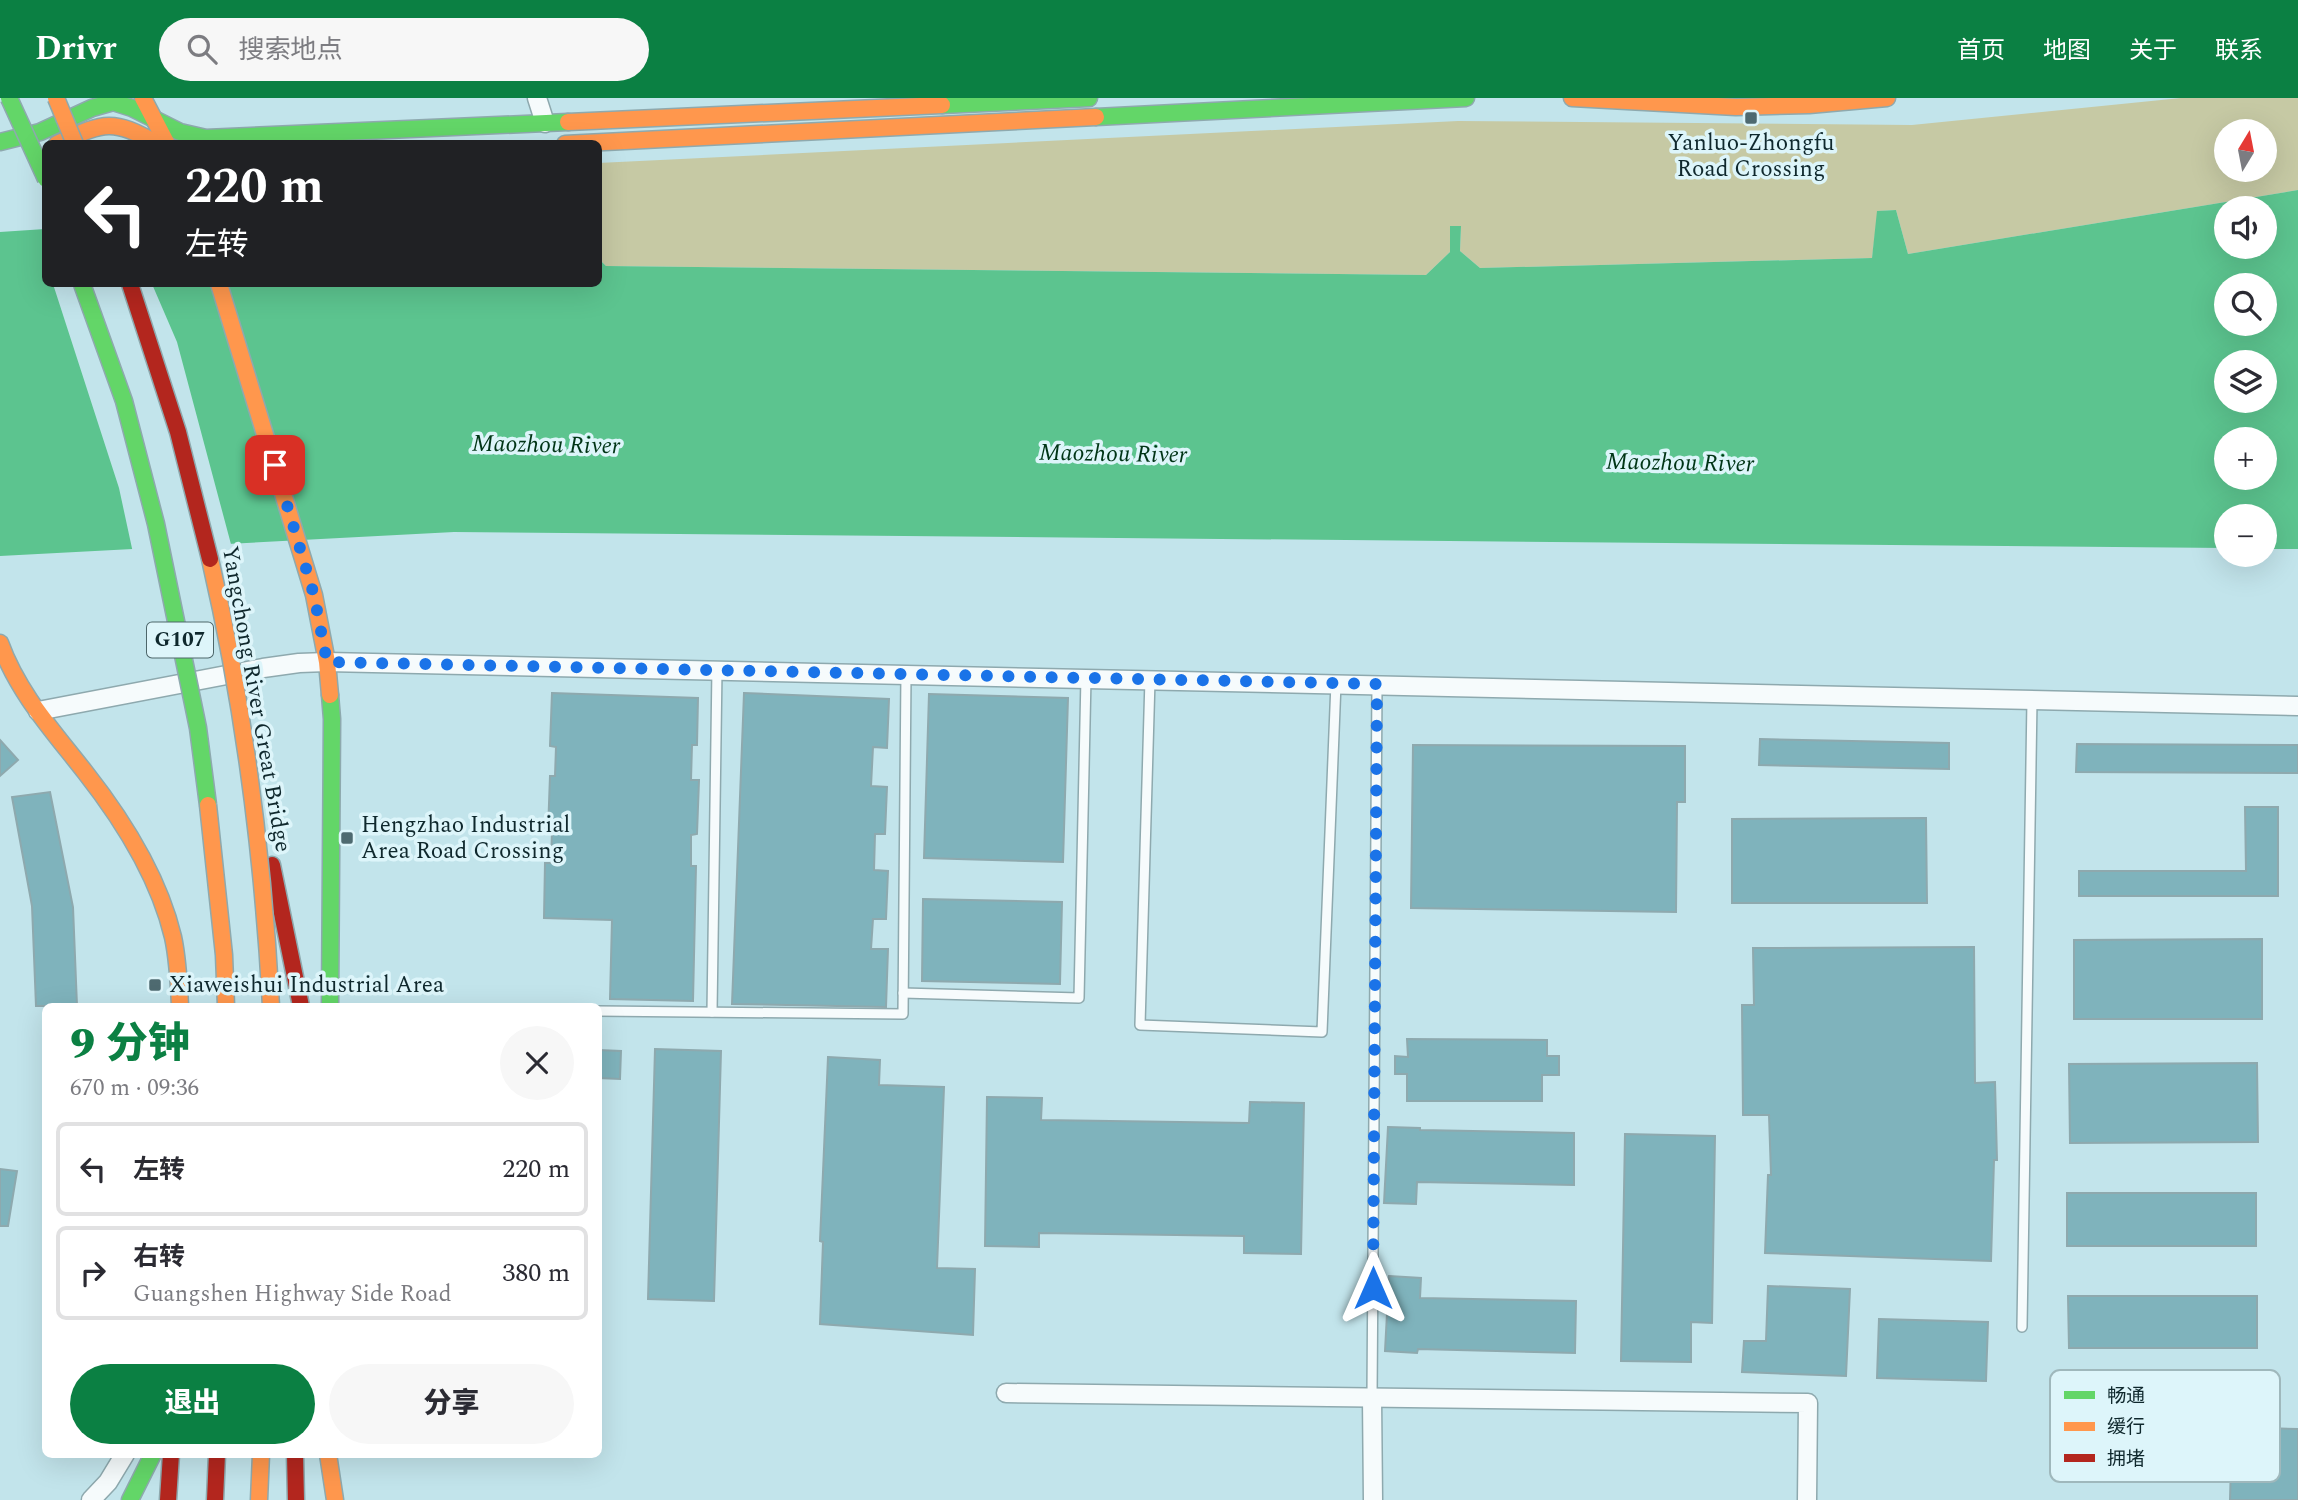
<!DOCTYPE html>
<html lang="zh">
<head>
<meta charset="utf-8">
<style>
  :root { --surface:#fff; --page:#f7f7f7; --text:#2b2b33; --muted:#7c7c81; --line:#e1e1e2; --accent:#0b8043 }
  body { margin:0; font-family:Spectral,"Noto Sans SC",serif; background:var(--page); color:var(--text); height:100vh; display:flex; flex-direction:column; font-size:26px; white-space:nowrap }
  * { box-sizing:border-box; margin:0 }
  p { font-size:23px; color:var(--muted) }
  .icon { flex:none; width:38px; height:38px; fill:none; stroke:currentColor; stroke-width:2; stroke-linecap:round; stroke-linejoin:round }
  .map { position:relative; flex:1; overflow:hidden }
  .drawer { position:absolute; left:42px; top:905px; width:560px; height:455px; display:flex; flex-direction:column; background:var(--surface); border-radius:10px; box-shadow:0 7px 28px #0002 }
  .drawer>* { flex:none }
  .banner { position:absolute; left:42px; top:42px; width:560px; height:147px; border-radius:10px; box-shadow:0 7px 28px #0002; background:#202124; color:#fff; overflow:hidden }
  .needle { width:46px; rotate:10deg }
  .buttons { position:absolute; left:2214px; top:21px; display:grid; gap:14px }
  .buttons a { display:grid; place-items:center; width:63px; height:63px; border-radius:50%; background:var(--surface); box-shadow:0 7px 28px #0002; font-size:35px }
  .pin { position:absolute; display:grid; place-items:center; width:60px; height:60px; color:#fff; margin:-30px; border-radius:14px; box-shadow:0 4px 10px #0006 }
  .me { position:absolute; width:77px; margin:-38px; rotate:0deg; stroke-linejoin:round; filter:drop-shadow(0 0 5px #0008) }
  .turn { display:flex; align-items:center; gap:24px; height:147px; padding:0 28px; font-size:32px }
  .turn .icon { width:91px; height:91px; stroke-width:2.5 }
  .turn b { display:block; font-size:49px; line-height:60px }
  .round { display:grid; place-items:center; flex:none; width:74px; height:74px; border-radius:37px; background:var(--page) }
  .overview { display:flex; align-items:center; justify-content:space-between; height:119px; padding:0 28px }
  h1 { font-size:42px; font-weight:800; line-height:52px; color:var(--accent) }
  .action { display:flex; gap:14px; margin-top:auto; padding:14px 28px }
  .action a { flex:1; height:80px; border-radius:42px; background:var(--accent); color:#fff; font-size:28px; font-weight:800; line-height:80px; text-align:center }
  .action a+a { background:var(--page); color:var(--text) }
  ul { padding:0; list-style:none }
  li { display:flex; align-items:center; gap:21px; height:94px; margin:0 14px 10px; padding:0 14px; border:4px solid var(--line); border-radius:10px }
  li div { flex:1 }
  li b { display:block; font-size:26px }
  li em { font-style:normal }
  header { display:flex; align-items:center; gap:42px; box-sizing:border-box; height:98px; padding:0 35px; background:var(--accent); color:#fff }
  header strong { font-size:33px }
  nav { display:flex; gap:38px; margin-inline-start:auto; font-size:24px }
  .search { width:490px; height:63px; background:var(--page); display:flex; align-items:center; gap:18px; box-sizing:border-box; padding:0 24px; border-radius:38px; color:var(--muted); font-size:26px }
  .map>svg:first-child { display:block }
</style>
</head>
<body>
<header>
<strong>Drivr</strong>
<div class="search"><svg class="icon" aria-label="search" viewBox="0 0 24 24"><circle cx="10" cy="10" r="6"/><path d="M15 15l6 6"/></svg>搜索地点</div>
<nav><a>首页</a><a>地图</a><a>关于</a><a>联系</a></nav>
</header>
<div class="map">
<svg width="2298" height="1402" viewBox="0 0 2298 1402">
  <rect width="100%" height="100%" fill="#c2e4eb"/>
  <path fill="#c6c9a4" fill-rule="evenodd" d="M2181,0H2298V92L1908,156L1896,112L1878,113L1872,160L1480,170L1460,153L1461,128L1450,154L1426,177L606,168L599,161L598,65L1458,23L1912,27ZM2226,33H2264V72H2226Z"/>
  <path fill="#5cc48f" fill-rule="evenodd" d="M2298,92V451H2265L2264,418H2226V450L454,434L0,458V134L45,131L46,186H598L599,161L606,168L1426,177L1450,154V128H1461L1460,153L1480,170L1872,160L1877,113L1896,112L1908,156ZM2226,110H2264V149H2226ZM2226,187H2264V226H2226ZM2226,264H2264V303H2226ZM2226,341H2264V380H2226Z"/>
  <path fill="#c2e4eb" d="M53,186H152L177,244L232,450L133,455L119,390Z"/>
  <g fill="#7fb3bc" stroke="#8ea9ae" stroke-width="2">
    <path d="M552,595L698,600L697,647H692L691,682H699L697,736L691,737V768H696L693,903L610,901L612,822L544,820L545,765H551L552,733H548L550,678H555L556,649L550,648Z"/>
    <path d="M744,595L889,601L887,650L873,649L871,688L887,689L885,736H875L874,772L888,773L886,821H873L871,851H888L886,909L732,906Z"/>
    <path d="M929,596L1068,600L1063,764L924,760Z"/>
    <path d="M1760,641L1949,645V671L1759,667Z"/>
    <path d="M0,642L18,662L0,678Z"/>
    <path d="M2077,646L2298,647V675L2076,674Z"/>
    <path d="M1413,647L1685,648V704H1677L1676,814L1411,810Z"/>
    <path d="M50,694L73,809L77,908H36L32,808L12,699Z"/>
    <path d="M2245,709H2278V798H2079V773H2246Z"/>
    <path d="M1926,720L1927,805H1732V721Z"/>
    <path d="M923,801L1062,804L1060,886L922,883Z"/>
    <path d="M2262,841V921H2074V842Z"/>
    <path d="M1974,849L1975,985L1995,984L1997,1062H1994L1991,1163L1765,1155L1768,1077H1771L1769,1017H1743L1742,907H1754L1753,850Z"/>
    <path d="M1407,941L1547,942V958H1559V977H1542V1003H1407V976H1395V958L1408,959Z"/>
    <path d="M655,951L721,953L714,1203L648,1201Z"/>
    <path d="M598,952L621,953L620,981L598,980Z"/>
    <path d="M828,959L880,962L879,987L944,989L937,1170L975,1171L973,1237L820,1226L823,1144L820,1143Z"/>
    <path d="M2257,965L2258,1044L2070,1045L2069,966Z"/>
    <path d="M987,999L1042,1000L1041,1022L1249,1025L1250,1004L1304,1005L1301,1156L1244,1155V1138L1039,1135V1149L985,1148Z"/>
    <path d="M1388,1029L1420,1030V1032L1574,1035V1087L1417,1084L1416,1106L1384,1105Z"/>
    <path d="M1625,1036L1715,1038L1712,1225L1691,1224V1264L1621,1263Z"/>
    <path d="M0,1071L17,1073L8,1128H0Z"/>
    <rect x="2067" y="1095" width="189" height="53"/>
    <path d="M1389,1178L1421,1180L1420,1200L1576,1203L1575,1255L1418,1251L1417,1255L1385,1253Z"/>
    <path d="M1768,1188L1850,1191L1846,1278L1742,1274L1744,1243H1766Z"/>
    <path d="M2068,1198H2257V1250H2069Z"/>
    <path d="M1879,1221L1988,1224L1986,1283L1877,1280Z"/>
    <path d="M2232,1329L2298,1331V1402H2230Z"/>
  </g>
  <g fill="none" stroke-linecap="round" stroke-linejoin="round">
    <defs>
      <g id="lane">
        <path d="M1150,581L1140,927L1322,934L1336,585"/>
        <path d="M903,895L1079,900L1086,579"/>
        <path d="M598,913L903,916L906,575"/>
        <path d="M712,914L717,571"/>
        <path d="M2022,1229L2032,602"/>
        <path d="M1372,1300L1377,586"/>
      </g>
      <g id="street">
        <path d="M537,0L545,25"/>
        <path d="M38,613L263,570L299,565L327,564L2298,608"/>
        <path d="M1006,1295L1808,1305L1807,1402"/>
        <path d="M1372,1300L1373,1402"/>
        <path d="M91,1402L108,1384L125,1356"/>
      </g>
      <g id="fast">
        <path d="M942,7L1089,0"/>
        <path d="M1096,19L1466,0"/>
        <path d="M0,44L40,34L92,10L113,4L132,10L180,34L206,40L568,24"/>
        <path d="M330,597L332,621L330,908"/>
        <path d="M130,1402L153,1356"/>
      </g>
      <g id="slow">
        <path d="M143,0L167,46"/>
        <path d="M1572,0L1736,9L1809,7L1887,0"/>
        <path d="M568,24L942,7"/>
        <path d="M57,46C103,25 111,19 157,46"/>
        <path d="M565,46L1096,19"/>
        <path d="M219,186L314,497L327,564L330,597"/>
        <path d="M0,545C18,595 53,633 85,674C122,721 159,780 173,839C178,862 179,885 180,908"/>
        <path d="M328,1356L335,1402"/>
        <path d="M259,1402L261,1356"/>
      </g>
      <g id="jam">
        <path d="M272,767L301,908"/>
        <path d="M295,1356L296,1402"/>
        <path d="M168,1402L171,1356"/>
        <path d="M215,1402L217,1356"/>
      </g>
    </defs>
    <use href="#lane" stroke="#8ea9ae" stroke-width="12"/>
    <use href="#street" stroke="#8ea9ae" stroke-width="21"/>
    <use href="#fast" stroke="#8ea9ae" stroke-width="19"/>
    <use href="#slow" stroke="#8ea9ae" stroke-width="19"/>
    <use href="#jam" stroke="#8ea9ae" stroke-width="19"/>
    <use href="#lane" stroke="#f6fbfc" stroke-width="9"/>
    <use href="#street" stroke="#f6fbfc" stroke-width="18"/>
    <use href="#fast" stroke="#63d668" stroke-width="16"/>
    <use href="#slow" stroke="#ff974d" stroke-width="16"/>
    <use href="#jam" stroke="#b3261e" stroke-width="16"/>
    <defs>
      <g id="fast-bridge">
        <path d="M9,0L46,81"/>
        <path d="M82,186L124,303L156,426L198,630L208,707"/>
      </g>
      <g id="slow-bridge">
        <path d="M56,0L75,46"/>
        <path d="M210,461C244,608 263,757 271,908"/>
        <path d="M208,707L224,857L226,908"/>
      </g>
      <path id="jam-bridge" d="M130,186L178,334L210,461"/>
    </defs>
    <use href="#fast-bridge" stroke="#8ea9ae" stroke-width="19" stroke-linecap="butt"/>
    <use href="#slow-bridge" stroke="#8ea9ae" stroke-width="19" stroke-linecap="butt"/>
    <use href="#jam-bridge" stroke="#8ea9ae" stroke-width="19" stroke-linecap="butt"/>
    <use href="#fast-bridge" stroke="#63d668" stroke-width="16"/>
    <use href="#slow-bridge" stroke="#ff974d" stroke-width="16"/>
    <use href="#jam-bridge" stroke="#b3261e" stroke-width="16"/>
  </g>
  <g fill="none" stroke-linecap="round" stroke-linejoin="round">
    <path stroke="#1a73e8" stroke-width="12" stroke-dasharray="0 21.6" d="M275,367L314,497L327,564L1377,586L1373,1190"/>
  </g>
  <g fill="#4e6a70" stroke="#ddf5fa" stroke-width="2.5">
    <rect x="1744" y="13" width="14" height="14" rx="3.5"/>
    <rect x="340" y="733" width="14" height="14" rx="3.5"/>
    <rect x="148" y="880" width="14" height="14" rx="3.5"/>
  </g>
  <g text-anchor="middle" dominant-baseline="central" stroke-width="7" stroke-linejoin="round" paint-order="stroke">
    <rect fill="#ddf5fa" stroke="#4d666a" stroke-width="2" x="147" y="524.5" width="66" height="35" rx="5"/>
    <g font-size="21" font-weight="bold" fill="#0f282d">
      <text x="180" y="542">G107</text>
    </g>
    <g font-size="23" fill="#0f282d" stroke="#ddf5fa" text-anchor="start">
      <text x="1751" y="45" text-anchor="middle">Yanluo-Zhongfu<tspan x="1751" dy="26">Road Crossing</tspan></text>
      <text x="361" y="727">Hengzhao Industrial<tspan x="361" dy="26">Area Road Crossing</tspan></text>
      <text x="169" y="887">Xiaweishui Industrial Area</text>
    </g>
    <g font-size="23" fill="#0f282d" stroke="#ddf5fa">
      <text transform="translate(256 601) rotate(80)">Yangchong River Great Bridge</text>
    </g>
    <g font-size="24" font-style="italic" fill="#003516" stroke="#ddf5fa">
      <text transform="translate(546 347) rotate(1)">Maozhou River</text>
      <text transform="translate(1113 356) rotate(1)">Maozhou River</text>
      <text transform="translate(1680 365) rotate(1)">Maozhou River</text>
    </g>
  </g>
  <rect x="2050" y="1272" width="230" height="112" rx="10" fill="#ddf5fa" stroke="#9fb8bc" stroke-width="2"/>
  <rect x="2064" y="1293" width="31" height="8" fill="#63d668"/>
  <rect x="2064" y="1324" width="31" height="9" fill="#ff974d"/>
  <rect x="2064" y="1356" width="31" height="8" fill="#b3261e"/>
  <g font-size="19" fill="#0f282d">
    <text x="2107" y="1304">畅通</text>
    <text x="2107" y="1335">缓行</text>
    <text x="2107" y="1367">拥堵</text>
  </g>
</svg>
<div class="buttons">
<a><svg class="needle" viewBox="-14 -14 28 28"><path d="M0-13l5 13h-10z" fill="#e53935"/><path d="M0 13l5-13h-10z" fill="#7c7c81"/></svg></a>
<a><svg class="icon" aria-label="sound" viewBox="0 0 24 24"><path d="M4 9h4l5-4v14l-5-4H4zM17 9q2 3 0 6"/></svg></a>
<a><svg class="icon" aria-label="search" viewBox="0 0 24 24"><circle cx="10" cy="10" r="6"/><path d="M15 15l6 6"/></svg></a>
<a><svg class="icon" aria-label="layers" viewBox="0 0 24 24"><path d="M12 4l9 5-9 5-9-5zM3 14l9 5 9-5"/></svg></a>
<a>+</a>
<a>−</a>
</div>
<div class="pin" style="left:275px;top:367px;background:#d93025"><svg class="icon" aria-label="arrive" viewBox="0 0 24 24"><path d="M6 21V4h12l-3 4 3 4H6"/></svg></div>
<svg class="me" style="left:1373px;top:1190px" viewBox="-20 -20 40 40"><path d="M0-17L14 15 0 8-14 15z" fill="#1a73e8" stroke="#fff" stroke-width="4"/></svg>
<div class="banner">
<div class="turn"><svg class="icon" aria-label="left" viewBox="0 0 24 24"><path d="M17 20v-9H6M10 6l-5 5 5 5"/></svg><div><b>220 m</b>左转</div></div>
</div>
<section class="drawer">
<div class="overview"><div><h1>9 分钟</h1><p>670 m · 09:36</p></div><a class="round"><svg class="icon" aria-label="close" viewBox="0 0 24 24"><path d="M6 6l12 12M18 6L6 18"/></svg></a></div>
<ul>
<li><svg class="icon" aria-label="left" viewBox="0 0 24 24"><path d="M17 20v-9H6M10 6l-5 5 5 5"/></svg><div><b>左转</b></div><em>220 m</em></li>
<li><svg class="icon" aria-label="right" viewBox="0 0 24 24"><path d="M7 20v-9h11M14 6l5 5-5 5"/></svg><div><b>右转</b><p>Guangshen Highway Side Road</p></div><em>380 m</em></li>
</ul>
<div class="action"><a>退出</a><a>分享</a></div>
</section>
</div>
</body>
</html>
